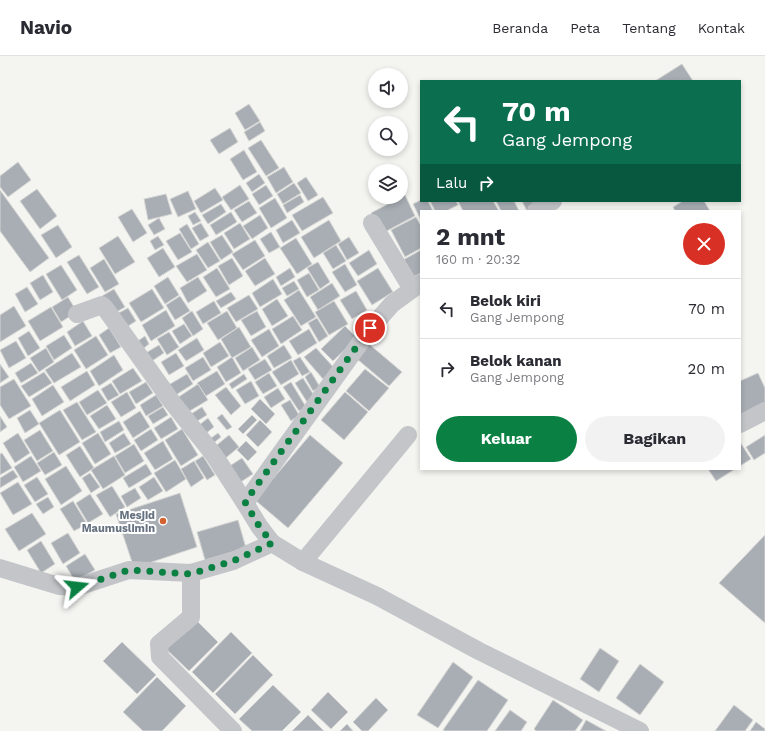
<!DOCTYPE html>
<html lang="id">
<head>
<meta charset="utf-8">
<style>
  :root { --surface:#fff; --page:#f2f2f3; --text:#2b2b33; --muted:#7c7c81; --line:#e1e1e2; --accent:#0b8043 }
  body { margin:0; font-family:"Work Sans",sans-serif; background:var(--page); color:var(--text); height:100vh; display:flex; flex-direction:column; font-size:15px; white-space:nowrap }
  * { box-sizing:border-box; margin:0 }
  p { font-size:13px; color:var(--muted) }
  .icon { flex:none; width:22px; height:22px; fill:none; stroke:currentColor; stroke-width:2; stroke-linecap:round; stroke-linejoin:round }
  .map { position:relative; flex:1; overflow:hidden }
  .sheet { position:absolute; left:420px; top:154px; width:321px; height:260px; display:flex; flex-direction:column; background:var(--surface); border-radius:0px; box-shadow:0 2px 6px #0003 }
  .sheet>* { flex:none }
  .banner { position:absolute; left:420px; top:24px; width:321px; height:122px; border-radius:0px; box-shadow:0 2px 6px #0003; background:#0b6e4f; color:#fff; overflow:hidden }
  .controls { position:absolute; left:368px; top:12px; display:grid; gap:8px }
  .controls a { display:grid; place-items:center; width:40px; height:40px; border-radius:50%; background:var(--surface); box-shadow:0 2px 6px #0003; font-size:20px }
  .pin { position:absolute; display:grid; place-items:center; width:34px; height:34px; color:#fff; margin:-17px; border:2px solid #fff; border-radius:50%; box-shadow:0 1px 4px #0007 }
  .me { position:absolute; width:44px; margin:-22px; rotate:73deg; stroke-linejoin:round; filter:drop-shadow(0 0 3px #0008) }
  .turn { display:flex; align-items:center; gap:14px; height:84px; padding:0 16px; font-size:18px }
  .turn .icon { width:52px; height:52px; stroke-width:2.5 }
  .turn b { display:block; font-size:28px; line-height:34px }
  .then { display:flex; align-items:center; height:38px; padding:0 16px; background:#0003; gap:8px; font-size:15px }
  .round { display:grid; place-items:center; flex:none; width:42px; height:42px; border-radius:21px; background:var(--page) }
  .summary { display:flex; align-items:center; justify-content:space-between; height:68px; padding:0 16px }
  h1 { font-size:24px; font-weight:700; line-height:30px }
  .primary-button { display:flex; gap:8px; margin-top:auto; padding:8px 16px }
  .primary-button a { flex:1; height:46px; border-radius:24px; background:var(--accent); color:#fff; font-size:16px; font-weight:700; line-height:46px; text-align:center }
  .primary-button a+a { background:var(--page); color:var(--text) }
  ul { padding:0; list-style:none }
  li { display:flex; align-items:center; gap:12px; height:60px; padding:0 16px; border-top:1px solid var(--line) }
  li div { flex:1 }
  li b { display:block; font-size:15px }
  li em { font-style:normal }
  header { display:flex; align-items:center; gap:24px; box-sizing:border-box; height:56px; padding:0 20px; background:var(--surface); border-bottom:1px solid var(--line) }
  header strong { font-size:19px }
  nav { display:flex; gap:22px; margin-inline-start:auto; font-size:14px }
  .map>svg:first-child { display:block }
</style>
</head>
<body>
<header>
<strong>Navio</strong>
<nav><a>Beranda</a><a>Peta</a><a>Tentang</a><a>Kontak</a></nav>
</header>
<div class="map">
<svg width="765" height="675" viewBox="0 0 765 675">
  <rect width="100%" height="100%" fill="#f4f4f1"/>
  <g fill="#a8aeb4" stroke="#d6d6d4">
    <path d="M682,8L693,25H655Z"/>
    <path d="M249,48L260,65L245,74L235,57Z"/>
    <path d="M260,66L265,75L249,85L244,76Z"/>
    <path d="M230,72L238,86L219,98L210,84Z"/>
    <path d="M261,84L279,112L266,120L248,92Z"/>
    <path d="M244,94L257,116L243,124L230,103Z"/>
    <path d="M18,106L31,124L8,141L0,131V120Z"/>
    <path d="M284,111L293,126L276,137L267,121Z"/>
    <path d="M259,118L265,127L252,136L246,127Z"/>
    <path d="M306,121L318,139L308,145L297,127Z"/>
    <path d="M294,127L301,137L283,148L277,138Z"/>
    <path d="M240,129L249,143L231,154L222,141Z"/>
    <path d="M266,129L273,140L259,149L252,138Z"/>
    <path d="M215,132L223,144L201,157L194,145Z"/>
    <path d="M37,133L57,160L40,173L20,145Z"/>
    <path d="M0,134L49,202L30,216L0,175Z"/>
    <path d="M188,135L196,153L178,161L170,143Z"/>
    <path d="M166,138L172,158L148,164L144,143Z"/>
    <path d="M300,139L304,146L287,157L283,149Z"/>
    <path d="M405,139L415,160L381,178L371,157Z"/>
    <path d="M323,141L333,157L302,175L292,159Z"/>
    <path d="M275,142L287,162L271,172L259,152Z"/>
    <path d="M421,144L428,145L433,155H421V164L413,148Z"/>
    <path d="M249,145L257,157L242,166L234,154Z"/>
    <path d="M430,145H456L458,149L446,155H435Z"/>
    <path d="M458,145H493L499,155H463Z"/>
    <path d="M496,145H514L519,155H501Z"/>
    <path d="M522,145H545L527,155Z"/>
    <path d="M683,145H704L710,155H675L673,151Z"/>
    <path d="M221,148L226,156L208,168L202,159Z"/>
    <path d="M132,153L147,177L133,186L118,161Z"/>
    <path d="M195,156L201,165L193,169L188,160Z"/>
    <path d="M231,156L237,166L216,179L210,169Z"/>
    <path d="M260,159L268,172L252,183L243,170Z"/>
    <path d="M416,161L421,170V192L405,201L391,174Z"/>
    <path d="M159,162L165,173L154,179L148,169Z"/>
    <path d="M292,164L300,177L283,187L276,174Z"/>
    <path d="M329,164L341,185L314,202L301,181Z"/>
    <path d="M201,167L209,180L200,185L192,172Z"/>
    <path d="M240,167L250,183L234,193L224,177Z"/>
    <path d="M187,168L199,188L191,193L179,173Z"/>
    <path d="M58,169L72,191L56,202L41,179Z"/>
    <path d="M271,176L280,191L269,197L260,183Z"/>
    <path d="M180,177L192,196L178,204L166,185Z"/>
    <path d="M222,179L233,196L221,204L210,186Z"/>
    <path d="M118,180L135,206L115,218L99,192Z"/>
    <path d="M158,180L164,189L155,194L150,185Z"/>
    <path d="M349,181L359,197L347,204L338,188Z"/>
    <path d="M296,182L312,208L297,218L280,192Z"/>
    <path d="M255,184L265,200L243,214L232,198Z"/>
    <path d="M208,186L220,205L208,212L196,194Z"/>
    <path d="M336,189L346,205L333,213L323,197Z"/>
    <path d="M163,192L175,211L159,221L147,202Z"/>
    <path d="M369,194L377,208L358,220L349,207Z"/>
    <path d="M421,194V217L413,221L403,204Z"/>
    <path d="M197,198L207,214L187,226L176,210Z"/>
    <path d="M79,199L99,231L87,238L67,206Z"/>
    <path d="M232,202L243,220L229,229L218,210Z"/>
    <path d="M265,202L275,218L255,230L245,215Z"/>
    <path d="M104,203L119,228L105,236L90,212Z"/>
    <path d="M318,206L330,226L320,233L307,212Z"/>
    <path d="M345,208L357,229L345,236L332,216Z"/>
    <path d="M61,209L77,234L62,244L46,218Z"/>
    <path d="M217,212L230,233L216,241L203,221Z"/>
    <path d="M290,212L295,221L281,230L276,221Z"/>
    <path d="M378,212L393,236L372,249L357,225Z"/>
    <path d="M309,217L319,234L307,241L297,224Z"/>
    <path d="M43,219L53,236L40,244L30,227Z"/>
    <path d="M168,221L179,239L165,248L154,230Z"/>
    <path d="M198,221L207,235L188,247L180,232Z"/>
    <path d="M273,223L282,238L260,251L252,237Z"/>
    <path d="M294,225L299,233L287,240L282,232Z"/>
    <path d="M332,227L340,240L318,254L310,241Z"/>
    <path d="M27,231L38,248L25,256L15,238Z"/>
    <path d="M114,233L125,251L113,258L102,240Z"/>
    <path d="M152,233L164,252L141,266L129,247Z"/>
    <path d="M299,234L316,261L301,270L284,244Z"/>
    <path d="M356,235L367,254L352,263L340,244Z"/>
    <path d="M231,236L236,243L221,252L216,245Z"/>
    <path d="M249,239L258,253L236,266L227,252Z"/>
    <path d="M180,240L190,255L175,264L166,249Z"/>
    <path d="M68,241L77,256L61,266L52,251Z"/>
    <path d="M277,243L288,260L272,270L262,253Z"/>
    <path d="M214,245L221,257L203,268L196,256Z"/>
    <path d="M334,245L348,268L329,279L315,256Z"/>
    <path d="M14,250L26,270L0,286V259Z"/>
    <path d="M51,251L63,271L40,285L28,265Z"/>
    <path d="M128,252L136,265L122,274L113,260Z"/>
    <path d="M166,254L175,270L151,285L142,269Z"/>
    <path d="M192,255L203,273L193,280L182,262Z"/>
    <path d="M227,255L237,272L218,284L207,267Z"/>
    <path d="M257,255L266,271L251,280L241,264Z"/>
    <path d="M293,260L302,274L281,288L272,273Z"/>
    <path d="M317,262L328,280L319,286L308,267Z"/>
    <path d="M83,265L92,280L75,290L67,276Z"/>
    <path d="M184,268L192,280L180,288L172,275Z"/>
    <path d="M345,270L357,282L333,305L321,293Z"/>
    <path d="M239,271L251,291L232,302L221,283Z"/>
    <path d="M109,272L121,291L110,297L99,279Z"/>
    <path d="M269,273L279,290L262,301L251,284Z"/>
    <path d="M309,273L317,287L298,299L289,285Z"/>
    <path d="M29,275L40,292L28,300L18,282Z"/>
    <path d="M169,276L179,291L167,299L157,283Z"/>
    <path d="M64,279L72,292L54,304L46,290Z"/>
    <path d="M96,280L108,299L86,313L74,294Z"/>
    <path d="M145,280L149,288L140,295L135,287Z"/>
    <path d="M197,282L204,294L186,305L178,294Z"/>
    <path d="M16,285L26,302L9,312L0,294Z"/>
    <path d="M220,286L229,300L211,311L203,297Z"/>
    <path d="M369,288L402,316L389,330L357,303Z"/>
    <path d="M159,289L164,297L149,307L144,298Z"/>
    <path d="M284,289L292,302L274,312L267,300Z"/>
    <path d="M252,291L260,304L243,315L235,302Z"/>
    <path d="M46,292L54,306L39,316L30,302Z"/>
    <path d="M316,292L335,313L323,323L304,301Z"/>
    <path d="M72,297L81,311L54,327L45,314Z"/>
    <path d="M176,297L184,310L169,319L161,306Z"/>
    <path d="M114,299L123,314L99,330L90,315Z"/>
    <path d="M203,301L211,314L193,325L185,312Z"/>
    <path d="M232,301L241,317L226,326L217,311Z"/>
    <path d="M300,301L310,316L302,320L293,305Z"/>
    <path d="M265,303L272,314L255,324L248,313Z"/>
    <path d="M291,304L299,318L281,329L272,316Z"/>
    <path d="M31,307L38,317L21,327L15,317Z"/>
    <path d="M0,308L9,321L0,327Z"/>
    <path d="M133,312L142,325L120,338L112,325Z"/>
    <path d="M365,313L389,332L369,355L346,335Z"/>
    <path d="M87,315L95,329L70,345L61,331Z"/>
    <path d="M217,315L225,328L206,340L197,327Z"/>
    <path d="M44,316L52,327L29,341L21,330Z"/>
    <path d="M311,316L320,331L313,335L305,321Z"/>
    <path d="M269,317L277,330L263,338L255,326Z"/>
    <path d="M758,317L765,332V348L740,359V325Z"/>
    <path d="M187,318L193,328L171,342L165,331Z"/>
    <path d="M244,318L247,323L232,333L229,328Z"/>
    <path d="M303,322L315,341L307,346L295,327Z"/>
    <path d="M14,323L31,350L9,363L0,349V331Z"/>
    <path d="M251,325L259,340L245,348L236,334Z"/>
    <path d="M146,326L153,337L136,348L129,336Z"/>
    <path d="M291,326L306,351L299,355L283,331Z"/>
    <path d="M111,327L119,339L108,345L101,333Z"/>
    <path d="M198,328L208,344L183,359L174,344Z"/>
    <path d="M53,329L64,346L42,360L32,343Z"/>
    <path d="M226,331L241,350L231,359L215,339Z"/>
    <path d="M278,332L285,343L271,352L264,341Z"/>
    <path d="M98,334L107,347L87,359L79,346Z"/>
    <path d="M127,336L136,352L121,361L111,346Z"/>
    <path d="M345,336L368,356L344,384L321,364Z"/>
    <path d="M156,339L163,350L146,360L140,349Z"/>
    <path d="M260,343L275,358L266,368L251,353Z"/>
    <path d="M290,344L299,359L291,365L281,349Z"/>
    <path d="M77,346L96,376L82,384L63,354Z"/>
    <path d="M107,349L116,363L99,373L90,360Z"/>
    <path d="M163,351L168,359L153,368L148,360Z"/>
    <path d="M202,351L207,359L191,369L186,361Z"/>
    <path d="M30,354L39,368L25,377L17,362Z"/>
    <path d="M60,354L80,386L59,399L39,367Z"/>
    <path d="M140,355L150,371L133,382L123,366Z"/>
    <path d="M222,358L232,371L227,374L217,362Z"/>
    <path d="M252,359L257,364L243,378L238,373Z"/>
    <path d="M0,360L7,371L0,376Z"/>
    <path d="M171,361L178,373L161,383L154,372Z"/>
    <path d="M208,362L214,371L201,381L194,373Z"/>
    <path d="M260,364L272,376L258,391L246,379Z"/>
    <path d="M119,365L124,374L105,386L100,376Z"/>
    <path d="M151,373L158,384L141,395L134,384Z"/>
    <path d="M182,373L198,399L181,410L165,384Z"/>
    <path d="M40,374L53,395L37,405L24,384Z"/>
    <path d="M18,377L30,397L15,407L3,387Z"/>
    <path d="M98,377L111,398L95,408L82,387Z"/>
    <path d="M124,377L131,388L115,397L109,387Z"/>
    <path d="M218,377L221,381L211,389L207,385Z"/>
    <path d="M229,379L239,391L222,405L212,393Z"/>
    <path d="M310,379L343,407L288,472L255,444Z"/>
    <path d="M765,379V397L754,404L746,391Z"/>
    <path d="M163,385L173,403L155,414L144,397Z"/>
    <path d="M246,385L257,396L248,405L237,394Z"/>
    <path d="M740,386L751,403L740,410Z"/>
    <path d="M134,388L144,405L125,417L115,400Z"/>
    <path d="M80,390L94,412L80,421L66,399Z"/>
    <path d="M54,396L62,409L45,419L37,407Z"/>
    <path d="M2,397L12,412L0,419V398Z"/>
    <path d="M31,400L41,415L23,426L14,411Z"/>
    <path d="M114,400L125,419L103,433L91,414Z"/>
    <path d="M203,400L215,419L207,424L195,405Z"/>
    <path d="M242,402L253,418L236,429L225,413Z"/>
    <path d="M175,404L186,423L166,436L154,417Z"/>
    <path d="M194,405L204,422L191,431L181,413Z"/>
    <path d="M146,408L152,418L129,432L123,422Z"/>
    <path d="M66,410L82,435L61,449L45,423Z"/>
    <path d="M708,413H735L716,425Z"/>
    <path d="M13,414L18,421L0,432V422Z"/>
    <path d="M90,417L100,431L91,437L82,422Z"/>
    <path d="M37,421L48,438L35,446L24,429Z"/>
    <path d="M154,421L163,435L148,444L139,431Z"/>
    <path d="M18,426L32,448L13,459L0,437Z"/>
    <path d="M112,430L125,451L110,461L96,439Z"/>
    <path d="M135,432L141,442L127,451L121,440Z"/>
    <path d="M180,437L197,491L134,512L116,458Z"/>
    <path d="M90,438L103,458L88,467L76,447Z"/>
    <path d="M48,441L54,451L43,458L36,448Z"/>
    <path d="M73,445L87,468L74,475L60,453Z"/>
    <path d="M32,457L46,478L19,495L5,473Z"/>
    <path d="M238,464L246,492L205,504L197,476Z"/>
    <path d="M68,477L80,497L63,508L51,487Z"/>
    <path d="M765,479V567L719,527Z"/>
    <path d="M41,485L55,508L41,517L27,494Z"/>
    <path d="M85,498L95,514L75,525L66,510Z"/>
    <path d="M196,564L218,586L189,615L163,590Z"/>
    <path d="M231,576L252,597L213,637L192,616Z"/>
    <path d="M122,586L156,619L137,638L103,605Z"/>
    <path d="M600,592L619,605L599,636L580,623Z"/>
    <path d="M253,599L273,619L235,658L215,638Z"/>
    <path d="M453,606L473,621L438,672L417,659Z"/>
    <path d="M640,608L664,626L640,659L616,642Z"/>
    <path d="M157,621L186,650L162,675H143L123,656Z"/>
    <path d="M478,624L508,644L487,675H445L443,674Z"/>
    <path d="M273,629L301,656L282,675H252L239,663Z"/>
    <path d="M328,636L348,656L331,673L311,654Z"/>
    <path d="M376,642L388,654L368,675H362L353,666Z"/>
    <path d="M553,644L583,664L575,675H536L534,673Z"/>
    <path d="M734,649L753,664L745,675H715Z"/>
    <path d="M510,654L527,666L521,675H495Z"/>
    <path d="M308,659L324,675H292Z"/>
    <path d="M586,664L606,675H580Z"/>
    <path d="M756,666L765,673V675H750Z"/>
    <path d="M347,668L353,675H340Z"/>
  </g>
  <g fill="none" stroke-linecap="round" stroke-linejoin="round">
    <g stroke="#c3c5c9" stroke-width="18">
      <path d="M536,155L553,145"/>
      <path d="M372,167L412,233"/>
      <path d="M77,258L102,249L105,252L172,346L214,399L245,447"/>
      <path d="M740,368L765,355"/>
      <path d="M272,487L259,470L245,447L370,273L392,248L421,227"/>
      <path d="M303,506L408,379"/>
      <path d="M0,512L59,530L77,531L129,514L191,517L233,505L272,487L303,506L377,540L479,595L640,675"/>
      <path d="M191,517V561L159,588L160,601L233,675"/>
    </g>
  </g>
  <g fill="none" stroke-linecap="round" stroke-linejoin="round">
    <path stroke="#0b8043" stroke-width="7" stroke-dasharray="0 12.6" d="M77,531L129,514L191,518L233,505L272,487L259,470L245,446L370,272"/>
  </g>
  <circle fill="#d46231" stroke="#fff" stroke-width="1.5" cx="163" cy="465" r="4"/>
  <g text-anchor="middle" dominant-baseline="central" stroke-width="4" stroke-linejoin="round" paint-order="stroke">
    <g font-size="11" font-weight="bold" fill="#667280" stroke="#fff" text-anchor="end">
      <text x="155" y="459">Mesjid<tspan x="155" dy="13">Maumuslimin</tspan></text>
    </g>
  </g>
</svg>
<div class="controls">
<a><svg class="icon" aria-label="sound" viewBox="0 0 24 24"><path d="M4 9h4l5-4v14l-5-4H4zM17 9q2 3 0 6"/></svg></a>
<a><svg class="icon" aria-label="search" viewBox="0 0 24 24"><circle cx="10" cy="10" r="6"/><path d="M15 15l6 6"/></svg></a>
<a><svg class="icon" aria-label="layers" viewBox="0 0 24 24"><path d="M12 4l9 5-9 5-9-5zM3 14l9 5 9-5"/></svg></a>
</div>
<div class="pin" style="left:370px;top:272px;background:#d93025"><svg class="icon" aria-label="arrive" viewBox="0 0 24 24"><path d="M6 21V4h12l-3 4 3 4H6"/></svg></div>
<svg class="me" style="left:77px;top:531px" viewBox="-20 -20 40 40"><path d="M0-17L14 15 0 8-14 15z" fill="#0b8043" stroke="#fff" stroke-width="4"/></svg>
<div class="banner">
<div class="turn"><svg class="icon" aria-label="left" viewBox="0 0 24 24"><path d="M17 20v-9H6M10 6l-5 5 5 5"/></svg><div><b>70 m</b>Gang Jempong</div></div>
<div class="then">Lalu<svg class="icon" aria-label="right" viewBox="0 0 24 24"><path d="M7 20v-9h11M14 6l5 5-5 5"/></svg></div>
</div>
<section class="sheet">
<div class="summary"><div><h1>2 mnt</h1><p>160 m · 20:32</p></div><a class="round" style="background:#d93025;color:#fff"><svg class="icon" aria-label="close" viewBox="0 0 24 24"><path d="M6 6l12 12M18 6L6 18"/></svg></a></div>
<ul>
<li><svg class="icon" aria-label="left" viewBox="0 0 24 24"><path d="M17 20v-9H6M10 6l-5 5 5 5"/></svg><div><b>Belok kiri</b><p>Gang Jempong</p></div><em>70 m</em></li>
<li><svg class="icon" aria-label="right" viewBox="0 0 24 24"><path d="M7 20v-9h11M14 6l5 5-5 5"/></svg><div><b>Belok kanan</b><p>Gang Jempong</p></div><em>20 m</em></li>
</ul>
<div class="primary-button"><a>Keluar</a><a>Bagikan</a></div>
</section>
</div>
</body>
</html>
